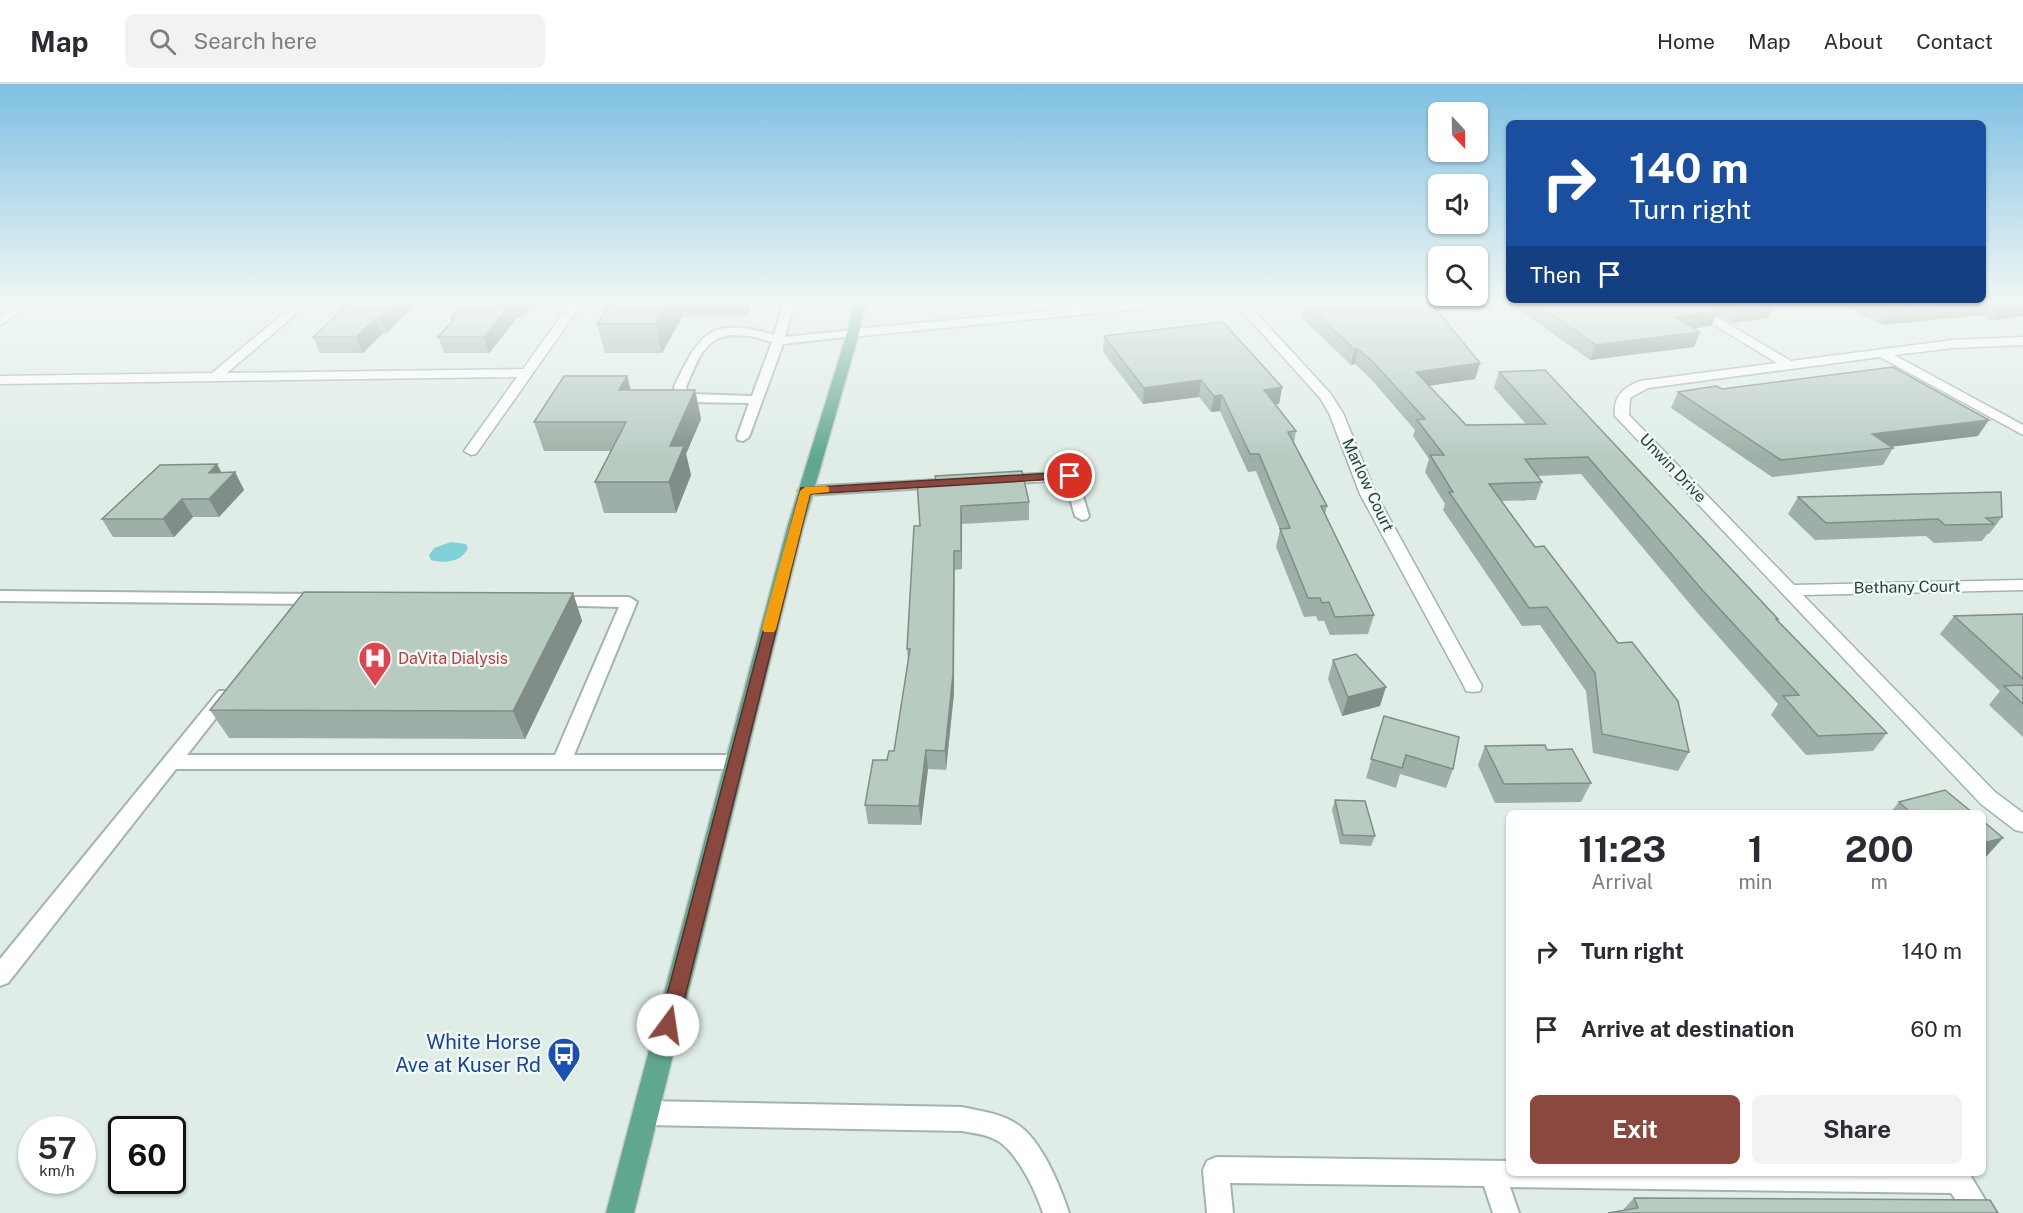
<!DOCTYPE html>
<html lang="en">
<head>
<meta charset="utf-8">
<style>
  :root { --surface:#fff; --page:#f2f2f3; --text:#2b2b33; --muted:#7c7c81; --line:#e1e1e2; --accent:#8a483e }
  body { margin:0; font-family:"Public Sans",sans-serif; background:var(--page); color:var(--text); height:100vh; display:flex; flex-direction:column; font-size:22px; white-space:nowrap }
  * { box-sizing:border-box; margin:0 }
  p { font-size:20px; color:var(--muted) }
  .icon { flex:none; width:33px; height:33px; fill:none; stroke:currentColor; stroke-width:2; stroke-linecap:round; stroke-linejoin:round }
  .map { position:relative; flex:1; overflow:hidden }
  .drawer { position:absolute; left:1506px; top:726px; width:480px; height:366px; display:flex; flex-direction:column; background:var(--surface); border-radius:9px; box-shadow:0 2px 4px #0004 }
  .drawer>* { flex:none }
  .guide { position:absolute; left:1506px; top:36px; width:480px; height:183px; border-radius:9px; box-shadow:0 2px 4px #0004; background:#1a4fa0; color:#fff; overflow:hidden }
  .needle { width:39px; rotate:158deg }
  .controls { position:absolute; left:1428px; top:18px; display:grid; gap:12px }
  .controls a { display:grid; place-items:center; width:60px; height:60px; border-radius:9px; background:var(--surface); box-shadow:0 2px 4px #0004; font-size:30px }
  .speed { position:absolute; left:18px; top:1032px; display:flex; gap:12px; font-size:30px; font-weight:700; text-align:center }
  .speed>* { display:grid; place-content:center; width:78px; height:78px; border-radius:50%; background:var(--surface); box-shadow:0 2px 4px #0004; line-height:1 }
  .speed small { font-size:15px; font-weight:400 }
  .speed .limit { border:3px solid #111; border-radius:9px; background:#fff; color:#111 }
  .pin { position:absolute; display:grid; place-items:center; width:51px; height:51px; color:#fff; margin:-26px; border:3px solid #fff; border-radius:50%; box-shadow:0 2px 6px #0007 }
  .me { position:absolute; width:66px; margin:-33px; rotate:14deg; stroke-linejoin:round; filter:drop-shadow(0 0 4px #0008) }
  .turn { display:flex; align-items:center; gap:21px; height:126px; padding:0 24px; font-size:27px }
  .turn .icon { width:78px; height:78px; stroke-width:2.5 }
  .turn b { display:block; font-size:42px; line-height:51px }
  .then { display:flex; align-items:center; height:57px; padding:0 24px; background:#0003; gap:12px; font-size:22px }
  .eta { display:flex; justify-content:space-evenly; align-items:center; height:102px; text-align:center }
  .eta b { font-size:36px; font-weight:700; line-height:42px }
  .action { display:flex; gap:12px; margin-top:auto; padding:12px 24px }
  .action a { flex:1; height:69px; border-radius:9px; background:var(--accent); color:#fff; font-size:24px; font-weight:700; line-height:69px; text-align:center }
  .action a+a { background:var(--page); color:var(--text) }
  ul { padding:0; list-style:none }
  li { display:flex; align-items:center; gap:18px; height:78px; padding:0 24px }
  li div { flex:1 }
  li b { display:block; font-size:22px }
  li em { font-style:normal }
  header { display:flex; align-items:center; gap:36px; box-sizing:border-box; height:84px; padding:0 30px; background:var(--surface); border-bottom:2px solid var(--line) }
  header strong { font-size:28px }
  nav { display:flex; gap:33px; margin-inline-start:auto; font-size:21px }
  .search { width:420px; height:54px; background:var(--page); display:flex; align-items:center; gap:15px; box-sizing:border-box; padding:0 21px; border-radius:9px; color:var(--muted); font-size:22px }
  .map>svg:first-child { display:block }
</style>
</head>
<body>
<header>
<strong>Map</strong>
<div class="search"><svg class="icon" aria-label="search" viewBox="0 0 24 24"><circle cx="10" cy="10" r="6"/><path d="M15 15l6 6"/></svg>Search here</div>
<nav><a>Home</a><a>Map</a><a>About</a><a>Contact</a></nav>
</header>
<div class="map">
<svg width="2023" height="1129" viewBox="0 0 2023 1129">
  <rect width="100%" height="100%" fill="#dfede6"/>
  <path fill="#80d1d9" d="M451,458L466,460L468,464C462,478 444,480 431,476L429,471L434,464Z"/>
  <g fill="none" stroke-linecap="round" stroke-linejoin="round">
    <defs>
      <g id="service">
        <path d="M784,218H794L785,253L853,246L859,249L853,252L783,260L749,353L743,357L738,356L737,353L749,319L689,318L677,313L674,303C700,249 710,232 774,251ZM730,251L751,252L772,258L752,312L691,310L687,308L686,303C696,281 702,255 730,251Z"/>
        <path d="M1067,218H1077L1083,228L1082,230H1074Z"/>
        <path d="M1070,388L1077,392L1089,432L1087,435L1082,436L1075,432L1065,396L1001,400L994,396L1001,392Z"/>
        <path d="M939,396L944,397L946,400L944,403L805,411L798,407L805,403Z"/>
        <path d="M0,507L320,510L328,515L320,520L0,517Z"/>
        <path d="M553,513H629L637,518L574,671H735L742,673L744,678L742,683L735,685H176L8,899L0,902V875L219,607H231L234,611L187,671H555L619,523L547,521L545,518Z"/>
        <path d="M646,1017L962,1023C980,1027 999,1029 1015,1039C1041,1054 1060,1102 1069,1129H1043C1036,1108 1016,1064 994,1055C985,1050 973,1049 962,1047L646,1041L637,1037L634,1029L637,1021Z"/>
        <path d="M1216,1073L1509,1077V1089H1969L1993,1129H1965L1951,1109L1510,1103L1519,1129H1493L1484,1102L1230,1099L1233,1129H1207L1203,1086L1207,1077Z"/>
      </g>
      <g id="minor">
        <path d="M23,218H37L0,241V232Z"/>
        <path d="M297,218H310L227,289L523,285L571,218H583L476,370L471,371L464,367L517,293L0,300V292L212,289Z"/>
        <path d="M1234,218H1246L1330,309L1343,329L1376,410L1482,602L1480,607L1473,608L1466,607L1464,602L1360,410L1329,329L1320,314Z"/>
        <path d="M1677,218H1691L1791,277L1953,256L2023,253V261L1953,264L1894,271L2023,341V351L1880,273L1648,304L1630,314L1629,331L1794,501L2023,496V506L1803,511L1995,708L2023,729V748L2015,746L1981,720L1615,332C1613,312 1623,304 1640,297L1777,279Z"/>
      </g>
      <path id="secondary" d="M1145,218H1186L1180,221L853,253L847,249L853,245Z"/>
      <path id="primary" d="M854,218H866L859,249L803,444L634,1129H606L787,444L847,249Z"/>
    </defs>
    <use href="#service" stroke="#a1b5ad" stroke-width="4"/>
    <use href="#minor" stroke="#a1b5ad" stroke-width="3"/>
    <use href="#secondary" stroke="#9fbdb0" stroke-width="3"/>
    <use href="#primary" stroke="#c0c9c6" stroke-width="3"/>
    <use href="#service" fill="#fff" fill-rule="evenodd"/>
    <use href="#minor" fill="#fff" fill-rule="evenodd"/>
    <use href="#secondary" fill="#fff" fill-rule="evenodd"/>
    <use href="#primary" fill="#5fa790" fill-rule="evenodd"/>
  </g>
  <g fill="#9dafa6">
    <path d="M89,218H262L257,222H91Z"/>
    <path d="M417,218L387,249L382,250L363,269H320L313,253Z"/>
    <path d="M465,218H534L522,234H517L489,269H444L438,253L452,237L451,234Z"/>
    <path d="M612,218H752L746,233H682L662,269H605L597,240Z"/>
    <path d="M1304,218L1480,279L1475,295L1429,302L1466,341L1526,340L1494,304L1499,288L1778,535L1777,537L1887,649L1873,667L1806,671L1771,631L1778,620L1695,526L1581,390L1537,392L1542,398L1536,416L1501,417L1689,668L1678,687L1593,669L1586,607L1540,541L1522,542L1443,426L1445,420L1425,388L1429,375L1413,352L1415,346L1370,294L1355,280L1351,281L1301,233Z"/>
    <path d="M1513,218H1773L1775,219L1768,234L1731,239L1716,230L1711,242L1694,244L1700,248L1694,263L1590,276L1512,221Z"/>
    <path d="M1837,218H2023L1992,237L1983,231L1882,241Z"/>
    <path d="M1104,252L1282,303L1279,320H1276L1296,347L1294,358L1327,422L1325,430L1374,531L1368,550L1330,551L1324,537H1318L1316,532L1304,533L1276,463L1280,446L1256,387L1248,388L1220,327L1211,328L1199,313L1143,320L1103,268Z"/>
    <path d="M627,292L631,306H695L701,335L686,370L691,391L676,429H604L595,398L611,367H544L534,338Z"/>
    <path d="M1722,305L1978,352L1891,363L1893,364L1883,381L1772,393L1671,324L1678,308Z"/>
    <path d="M217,380L221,389L235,388L244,406L219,433H193L174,453H113L102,435Z"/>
    <path d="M917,397L1029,418V436L962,440V485L955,486L954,609L946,686L928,685L921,741L868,740L865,721L887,676L894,667L908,579L907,565L920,442Z"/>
    <path d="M1798,413L2002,433L1989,450H1987L1982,457L1934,459L1926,452L1815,456L1788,430Z"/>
    <path d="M573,509L582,537L525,655L229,654L210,626Z"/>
    <path d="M2023,530V653L1989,621L2000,607L1940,550L1954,532Z"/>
    <path d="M1333,576L1380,622L1342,632L1328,595Z"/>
    <path d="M1384,632L1453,685L1446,704L1400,690L1396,704L1366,694Z"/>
    <path d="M1485,662L1547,666L1591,699L1581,718L1495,719L1478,681Z"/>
    <path d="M1335,716L1375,752L1371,762L1340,760L1332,726Z"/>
    <path d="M1899,718L1973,729H1890Z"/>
    <path d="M1634,1114L1998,1129L1623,1126Z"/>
  </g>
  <g fill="#808e87">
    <path d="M397,218H417L387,249L381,234Z"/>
    <path d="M518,218H534L522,234L517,219Z"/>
    <path d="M668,218H679L682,233L662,269L655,240Z"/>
    <path d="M743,218H752L746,233Z"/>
    <path d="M1971,218H1991L1983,231L1882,241L1891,226Z"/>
    <path d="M512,219L517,234L489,269L484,253Z"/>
    <path d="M1775,219L1768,234L1731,239L1738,224Z"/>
    <path d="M2023,219V232L1992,237L2001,222Z"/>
    <path d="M1718,227L1711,242L1669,248L1675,233Z"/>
    <path d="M376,234L382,250L363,269L356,253Z"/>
    <path d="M1700,248L1694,263L1590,276L1596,261Z"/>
    <path d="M1354,265H1358L1355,280L1351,281Z"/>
    <path d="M1480,279L1475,295L1411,304L1416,288Z"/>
    <path d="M627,292L634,320L619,306Z"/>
    <path d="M1201,296L1199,313L1143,320L1144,304Z"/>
    <path d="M1282,303L1279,320L1262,322L1264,306Z"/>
    <path d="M695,306L701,335L686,370L691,391L676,429L669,398L670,362Z"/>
    <path d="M1222,311L1220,327L1211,328L1214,312Z"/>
    <path d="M1989,336L1978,352L1862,366L1872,350Z"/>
    <path d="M217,380L226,397L235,388L244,406L219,433L209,415V389Z"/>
    <path d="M182,415L193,433L174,453L163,435Z"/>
    <path d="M961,422L962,440V485L961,467Z"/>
    <path d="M954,467V609L946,686L945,667Z"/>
    <path d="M573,509L582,537L525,655L513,627Z"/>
    <path d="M1386,603L1380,622L1342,632L1348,613Z"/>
    <path d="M926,666L928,685L921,741L919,722Z"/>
    <path d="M2003,754L1986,773H1983V759Z"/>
  </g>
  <g fill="#b7cbc1" stroke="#808e87" stroke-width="1.5">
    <path d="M351,218H397L381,234H376L356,253H313Z"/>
    <path d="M465,218H518L512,219L484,253H438L455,234H451Z"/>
    <path d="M612,218H668L655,240H597Z"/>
    <path d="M1304,218H1430L1480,279L1416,288L1466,341L1546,340L1499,288L1545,286L1778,535H1776L1887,649L1818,652L1783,612L1799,611L1704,508L1588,373L1525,375L1542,398L1489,400L1535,463L1544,462L1618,559L1632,558L1678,617L1689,668L1602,650L1595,589L1547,523L1529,524L1449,408H1453L1430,371H1444L1417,336L1425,335L1373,278L1358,265H1354Z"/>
    <path d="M1533,218H1703L1718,227L1675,233L1700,248L1596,261Z"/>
    <path d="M1727,218H1773L1775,219L1738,224Z"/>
    <path d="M1874,218H1971L1891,226Z"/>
    <path d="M1995,218H2023V219L2001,222Z"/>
    <path d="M1223,238L1282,303L1264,306L1296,347L1288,348L1327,422H1321L1374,531L1335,533L1329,518L1322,519L1320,514H1308L1280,445L1290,444L1259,370H1250L1222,311L1214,312L1201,296L1144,304L1104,252Z"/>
    <path d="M1893,283L1989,336L1872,350L1893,364L1781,376L1678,308L1716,302L1722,305Z"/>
    <path d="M564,292H627L619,306H695L670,362H684L669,398H595L626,338H534Z"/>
    <path d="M217,380L209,389L235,388L209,415H182L163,435H102L160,381Z"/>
    <path d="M1022,387L1029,418L961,422V467H954L953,590L945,667L926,666L919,722L865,721L873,676H887L889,667H894L910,565H907L914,442H920L917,397L936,396L935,392Z"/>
    <path d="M2001,408L2002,433L1986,434L1994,440L1945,441L1938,435L1826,439L1798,413Z"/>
    <path d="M304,508L573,509L513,627L210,626Z"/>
    <path d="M2023,530V595L1954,532Z"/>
    <path d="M1356,570L1386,603L1348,613L1333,576Z"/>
    <path d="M2023,601V620L2004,602Z"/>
    <path d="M1384,632L1459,653L1453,685L1406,671L1402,684L1371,675Z"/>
    <path d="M1545,661L1547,666L1572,665L1591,699L1504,700L1485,662Z"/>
    <path d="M1945,706L1973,729H1911L1899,718Z"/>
    <path d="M1335,716L1365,717L1375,752L1343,751Z"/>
    <path d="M1983,737L2003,754L1983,759Z"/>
    <path d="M1634,1114L1990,1116L1998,1129H1608L1638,1124Z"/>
  </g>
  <linearGradient id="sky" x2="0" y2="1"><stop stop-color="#7ec0e2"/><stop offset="0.58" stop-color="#f1f7f4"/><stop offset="1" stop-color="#f1f7f4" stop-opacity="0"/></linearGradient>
  <rect width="2023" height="376" fill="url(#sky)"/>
  <path fill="#8a483e" stroke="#5a2f28" stroke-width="1.5" d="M1070,388L1076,392L1074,394L810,410L678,941L675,948L668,950L661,948L659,941L801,404Z"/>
  <path fill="#f59e0b" d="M825,402L829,403V408L810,410L776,545L774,548H764L762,545L800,407L805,403Z"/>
  <defs>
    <symbol id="hospital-pin" viewBox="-11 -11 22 30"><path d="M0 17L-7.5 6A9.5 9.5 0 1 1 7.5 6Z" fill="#e0444e" stroke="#f0f9f4"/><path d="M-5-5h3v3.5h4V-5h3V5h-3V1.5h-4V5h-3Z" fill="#fff"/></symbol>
    <symbol id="bus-pin" viewBox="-11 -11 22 30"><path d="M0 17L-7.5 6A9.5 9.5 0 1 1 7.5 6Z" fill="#1a4fb4" stroke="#f0f9f4"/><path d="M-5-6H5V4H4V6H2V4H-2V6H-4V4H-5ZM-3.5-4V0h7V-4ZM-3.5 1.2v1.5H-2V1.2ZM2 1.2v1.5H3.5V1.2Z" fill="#fff"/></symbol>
  </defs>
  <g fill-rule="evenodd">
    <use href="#hospital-pin" x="356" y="555" width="38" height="52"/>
    <use href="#bus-pin" x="545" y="951" width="38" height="52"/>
  </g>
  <g text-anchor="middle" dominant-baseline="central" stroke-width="5" stroke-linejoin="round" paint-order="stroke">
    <g font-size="16" fill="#1e3f34" stroke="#f0f9f4">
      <text transform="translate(1673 384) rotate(46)">Unwin Drive</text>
      <text transform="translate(1368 401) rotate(65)">Marlow Court</text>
      <text transform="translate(1907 503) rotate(-1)">Bethany Court</text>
    </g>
    <g font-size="16" fill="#be3a42" stroke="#f0f9f4" text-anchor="start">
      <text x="398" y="574">DaVita Dialysis</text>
    </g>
    <g font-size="20" fill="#164399" stroke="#f0f9f4" text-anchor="end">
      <text x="541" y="958">White Horse<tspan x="541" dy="23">Ave at Kuser Rd</tspan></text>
    </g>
  </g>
</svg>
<div class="controls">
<a><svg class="needle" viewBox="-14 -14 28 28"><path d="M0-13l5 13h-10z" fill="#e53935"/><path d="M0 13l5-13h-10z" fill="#7c7c81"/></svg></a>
<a><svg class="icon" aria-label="sound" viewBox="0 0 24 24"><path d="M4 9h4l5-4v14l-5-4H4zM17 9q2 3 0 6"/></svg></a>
<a><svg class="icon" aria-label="search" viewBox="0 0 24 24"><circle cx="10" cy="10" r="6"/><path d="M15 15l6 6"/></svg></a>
</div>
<div class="speed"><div>57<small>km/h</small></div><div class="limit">60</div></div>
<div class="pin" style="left:1070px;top:392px;background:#d93025"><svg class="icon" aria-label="arrive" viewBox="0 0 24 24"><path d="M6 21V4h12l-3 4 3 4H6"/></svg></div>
<svg class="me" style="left:668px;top:941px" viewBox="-20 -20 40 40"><circle r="19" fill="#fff"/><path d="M0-13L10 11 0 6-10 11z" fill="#8a483e"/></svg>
<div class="guide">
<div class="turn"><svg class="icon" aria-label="right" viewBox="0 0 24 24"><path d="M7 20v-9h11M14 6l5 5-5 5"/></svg><div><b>140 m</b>Turn right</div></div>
<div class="then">Then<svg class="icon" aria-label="arrive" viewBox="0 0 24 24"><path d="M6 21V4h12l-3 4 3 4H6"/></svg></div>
</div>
<section class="drawer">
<div class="eta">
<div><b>11:23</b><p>Arrival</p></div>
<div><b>1</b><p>min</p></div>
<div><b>200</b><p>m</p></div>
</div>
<ul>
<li><svg class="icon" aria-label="right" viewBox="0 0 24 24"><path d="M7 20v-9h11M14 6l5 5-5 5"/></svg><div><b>Turn right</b></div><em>140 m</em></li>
<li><svg class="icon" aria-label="arrive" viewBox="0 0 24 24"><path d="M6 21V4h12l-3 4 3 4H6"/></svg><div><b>Arrive at destination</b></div><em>60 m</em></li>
</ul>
<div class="action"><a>Exit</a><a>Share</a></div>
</section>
</div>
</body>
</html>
